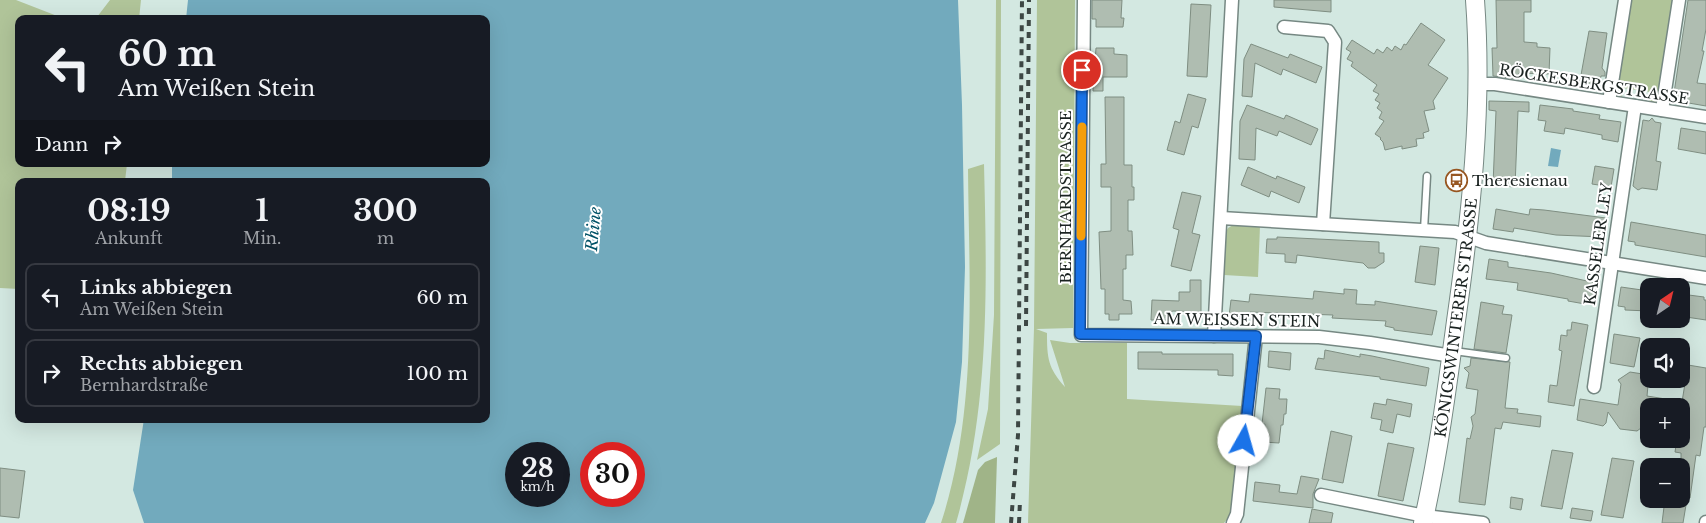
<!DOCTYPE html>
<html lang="de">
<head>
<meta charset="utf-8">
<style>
  :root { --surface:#171b24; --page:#242831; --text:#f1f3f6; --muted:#9ea1a6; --line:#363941 }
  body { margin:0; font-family:"Libre Baskerville",serif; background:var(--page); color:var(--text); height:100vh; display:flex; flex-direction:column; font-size:19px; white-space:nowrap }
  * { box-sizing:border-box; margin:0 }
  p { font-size:16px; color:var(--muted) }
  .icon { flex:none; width:28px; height:28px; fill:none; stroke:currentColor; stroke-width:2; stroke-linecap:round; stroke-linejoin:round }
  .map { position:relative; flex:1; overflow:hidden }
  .drawer { position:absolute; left:15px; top:178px; width:475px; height:245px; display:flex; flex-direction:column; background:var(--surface); border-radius:10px; box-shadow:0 5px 20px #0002 }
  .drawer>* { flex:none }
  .guide { position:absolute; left:15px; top:15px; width:475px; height:152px; border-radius:10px; box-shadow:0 5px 20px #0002; background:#171b24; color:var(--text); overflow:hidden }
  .needle { width:32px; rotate:35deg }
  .buttons { position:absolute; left:1640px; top:278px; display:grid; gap:10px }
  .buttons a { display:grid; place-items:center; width:50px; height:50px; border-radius:10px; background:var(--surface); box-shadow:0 5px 20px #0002; font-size:25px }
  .speed { position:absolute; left:505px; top:442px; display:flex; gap:10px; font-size:25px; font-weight:700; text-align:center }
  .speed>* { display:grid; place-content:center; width:65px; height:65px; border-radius:50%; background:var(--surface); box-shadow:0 5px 20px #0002; line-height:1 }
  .speed small { font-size:12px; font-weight:400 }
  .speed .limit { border:8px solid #d22; background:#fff; color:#111 }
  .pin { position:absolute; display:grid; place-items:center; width:42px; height:42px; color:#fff; margin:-21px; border:2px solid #fff; border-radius:50%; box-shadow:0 1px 5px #0007 }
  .me { position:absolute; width:55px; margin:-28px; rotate:7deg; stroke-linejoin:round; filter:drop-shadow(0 0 4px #0008) }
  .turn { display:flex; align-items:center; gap:18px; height:105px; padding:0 20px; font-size:22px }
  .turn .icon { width:65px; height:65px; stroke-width:2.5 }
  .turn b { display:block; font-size:35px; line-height:42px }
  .then { display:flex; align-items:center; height:48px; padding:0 20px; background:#0003; gap:10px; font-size:19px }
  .eta { display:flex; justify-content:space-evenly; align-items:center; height:85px; text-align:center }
  .eta b { font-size:30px; font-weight:800; line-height:35px }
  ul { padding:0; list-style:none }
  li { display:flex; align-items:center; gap:15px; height:68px; margin:0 10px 8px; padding:0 10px; border:2px solid var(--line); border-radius:10px }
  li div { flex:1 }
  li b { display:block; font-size:19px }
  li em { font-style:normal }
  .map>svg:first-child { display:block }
</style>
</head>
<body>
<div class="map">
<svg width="1706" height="523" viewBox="0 0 1706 523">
  <rect width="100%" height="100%" fill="#d3e8e1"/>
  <g fill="#b0c499">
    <path d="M0,0H16L65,19H19V164H127L125,181H19V289L0,288Z"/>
    <path d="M110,0H141L139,19H89L97,17Z"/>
    <path d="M996,0H1001L1000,444L977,460L988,409L994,315Z"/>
    <path d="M1037,0H1075L1073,328L1036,329L1047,333C1047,358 1048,368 1065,387L1050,340L1070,343H1127V399L1242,406L1232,513L1224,523H1028L1034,328Z"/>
    <path d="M1628,0H1676L1657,101L1654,103L1649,101L1650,92L1623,88L1622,97L1615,92Z"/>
    <path d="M984,164C987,285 990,405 956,523H941C978,410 969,285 968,169Z"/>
    <path d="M1235,224L1260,226L1258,277L1224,275L1226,232L1228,228Z"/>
  </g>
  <path fill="#a0b488" d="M997,457L995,523H963L978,470L985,462Z"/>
  <g fill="#72aabd" fill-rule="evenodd">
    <path d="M188,0H958L962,105L965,267L962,362L956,422L934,503L925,523H144L133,490L144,419H486V181H172V164H486V19H186ZM516,454H559V496H516ZM591,454H634V496H591Z"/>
    <path d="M1551,148L1561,150L1558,167L1548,166Z"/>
  </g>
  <g fill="#afbdb1" stroke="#7f8e82">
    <path d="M1092,0H1122L1121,18H1124L1123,27H1096V19H1092Z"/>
    <path d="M1274,0H1331V12L1274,7Z"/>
    <path d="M1496,0H1531V12H1524V42L1537,43V47L1550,48L1549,74L1519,73V79L1493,76L1492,48H1497Z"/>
    <path d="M1688,0H1706V29L1702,51H1704L1697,83L1706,84V106L1677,101L1678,93H1674Z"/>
    <path d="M1191,4L1211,5L1207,77L1187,76Z"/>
    <path d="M1421,23L1445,40L1428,65L1448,78L1433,101L1435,109L1424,111L1429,131L1423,133L1424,138L1416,139L1417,146L1402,149V146L1385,150L1383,142L1380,139L1381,138L1375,134L1384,121L1379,118L1382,112L1377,108L1380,103L1375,100L1379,94L1373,91L1377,85L1351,66L1353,62L1347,59L1351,52L1346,49L1352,40L1374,54L1377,49L1383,53L1387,47L1392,51L1395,46L1401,50L1404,44L1406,45Z"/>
    <path d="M1589,31L1607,33L1602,68L1605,72V76H1601L1598,89L1589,88L1585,90L1579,86Z"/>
    <path d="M1251,44L1288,58L1290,54L1322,67L1316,83L1283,69L1281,75L1255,63L1252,97L1242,96L1244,59Z"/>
    <path d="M1096,48H1114V54L1127,55V77H1103V91H1093Z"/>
    <path d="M1188,94L1206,99L1198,128L1192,126L1184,155L1167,150L1175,121L1180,123Z"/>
    <path d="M1105,97H1124V165H1132V187H1134V200H1128V231H1132L1133,255H1126V269H1123V300L1131,301L1132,314H1119V320H1109V314H1105V289H1101L1099,232L1111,231V187H1101V164H1106Z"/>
    <path d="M1489,101L1529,102V112L1518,111L1515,187L1493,185L1496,111L1489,110Z"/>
    <path d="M1247,105L1284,119L1286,115L1318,129L1311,145L1279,131L1277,136L1256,128L1255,160L1239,159L1240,121Z"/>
    <path d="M1540,105L1573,109V111L1600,115L1599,119L1621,122L1618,142L1602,139V135L1565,128L1564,134L1544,131L1546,121L1538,120Z"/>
    <path d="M1652,118L1655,122L1661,123L1656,161L1661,162L1657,190L1642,188L1638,190L1633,186L1643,120L1649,121Z"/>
    <path d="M1681,128L1706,132V154L1678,149Z"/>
    <path d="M1595,166L1614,169L1611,187L1592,184Z"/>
    <path d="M1248,167L1276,179L1277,176L1305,187L1299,203L1271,191L1269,197L1241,185Z"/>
    <path d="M1182,192L1201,196L1192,233L1200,235L1191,271L1171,266L1179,230L1173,228Z"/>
    <path d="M1496,209L1529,215L1530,209L1544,210L1606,218L1603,237L1556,235L1514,228L1513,232L1493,229Z"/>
    <path d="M1631,222L1706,235V257L1635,245V242L1628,241Z"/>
    <path d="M1277,237L1379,242V253H1384V262L1375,268H1368L1363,263L1297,255L1296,263L1285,262V254L1266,253L1267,239H1277Z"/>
    <path d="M1420,246L1439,248L1435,285L1415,282Z"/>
    <path d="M1489,259L1508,262V267L1551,273L1596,283L1593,303L1585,302V304L1568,301V299L1517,290L1518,283L1486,279Z"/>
    <path d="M1190,280H1201V312L1173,311L1167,313V320H1151L1152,300L1179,301V292H1190Z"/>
    <path d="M1621,287L1649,291V311L1625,310V307L1618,306Z"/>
    <path d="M1344,289L1357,290L1356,304L1375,305V301L1437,311L1432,335L1394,330V328L1385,326L1386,321L1332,318L1333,315L1250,312L1249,317L1229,316L1231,300L1249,302L1250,294L1313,299L1314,291L1344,294Z"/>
    <path d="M1681,294L1704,297V300H1706V320L1686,317V314L1681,313Z"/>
    <path d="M1481,302L1504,306L1502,314L1512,315L1506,353L1474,349Z"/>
    <path d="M1572,322L1588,325L1574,406L1548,402L1550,385L1557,386L1562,351L1559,350L1561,335L1567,336V330H1571Z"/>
    <path d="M1614,334L1640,338L1634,367L1610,363Z"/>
    <path d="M1325,350L1360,357V354L1372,356L1429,368L1426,386L1380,379V377L1315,369L1318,358L1324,359Z"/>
    <path d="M1269,351L1291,353L1290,370L1268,367Z"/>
    <path d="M1138,352H1162V354H1233V376L1218,375V370L1138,369Z"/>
    <path d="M1471,358L1510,362L1505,408L1518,409L1517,413L1541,416L1540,427L1503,422L1501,429L1495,428L1485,505L1459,502L1467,438L1470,439L1473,426L1471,417L1475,414L1478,390L1466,388L1469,373L1464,368L1470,366Z"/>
    <path d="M1688,365L1706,368V427H1704L1700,456L1696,455L1690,498L1681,497V453L1675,452L1677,439H1681V408Z"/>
    <path d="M1630,372L1649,375L1647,396L1678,401V406L1644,408L1641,428L1637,431L1620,429L1608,412L1606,423L1603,426L1577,420L1580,399L1618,405L1621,384L1618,380Z"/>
    <path d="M1266,388L1280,389L1279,399H1287L1286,414H1284L1283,425H1281L1279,443L1263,442L1265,424H1262Z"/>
    <path d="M1387,399L1412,404L1410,417L1397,414L1393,433L1380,430L1382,420L1371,418L1374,403L1386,405Z"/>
    <path d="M1331,431L1352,436L1343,483L1322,479Z"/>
    <path d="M1388,443L1414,448L1403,501L1378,496Z"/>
    <path d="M1552,450L1573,453L1562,509L1541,506Z"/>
    <path d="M1612,458L1634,461L1623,518L1601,515Z"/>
    <path d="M0,468L25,471L19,518L0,516Z"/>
    <path d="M1301,476L1319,479L1313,494V508L1253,501L1255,482L1280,485L1279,492L1297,494Z"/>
    <path d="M1511,497L1523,499L1521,510L1510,508Z"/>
    <path d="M1665,499H1687L1683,523H1662Z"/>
    <path d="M1572,508L1593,511L1591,521L1570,518Z"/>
    <path d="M1312,509L1333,513L1331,523H1309Z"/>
  </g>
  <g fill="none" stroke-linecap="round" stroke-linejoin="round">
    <defs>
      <g id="lane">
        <path d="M1424,230L1427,176"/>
        <path d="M1454,351L1506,358"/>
      </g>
      <g id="street">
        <path d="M1084,0L1081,335L1319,337L1370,343L1452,356"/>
        <path d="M1284,27L1328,31L1335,42L1323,224"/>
        <path d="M1476,84H1495L1706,117"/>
        <path d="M1609,102L1625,0"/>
        <path d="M1662,110L1679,0"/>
        <path d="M1221,218L1455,232L1486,243L1706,278"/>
        <path d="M1214,336L1232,0"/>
        <path d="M1594,387L1635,106"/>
        <path d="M1321,495L1425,516L1483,523"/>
        <path d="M1233,523L1237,514L1256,336"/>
        <path d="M1706,523V522"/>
      </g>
      <g id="secondary">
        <path id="s1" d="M1423,523C1438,456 1447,389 1456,321C1471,216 1483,107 1475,0"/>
      </g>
    </defs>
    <use href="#lane" stroke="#768883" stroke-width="9"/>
    <use href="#street" stroke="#768883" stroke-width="15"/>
    <use href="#secondary" stroke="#768883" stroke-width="20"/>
    <use href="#lane" stroke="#fff" stroke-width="6"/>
    <use href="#street" stroke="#fff" stroke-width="12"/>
    <use href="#secondary" stroke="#fff" stroke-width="18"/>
    <g stroke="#3d4744" stroke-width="4" stroke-dasharray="6 6" stroke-linecap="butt">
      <path d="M1026,326L1029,0"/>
      <path d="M1011,523L1018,435L1022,0"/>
      <path d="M1019,523L1020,501"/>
    </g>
  </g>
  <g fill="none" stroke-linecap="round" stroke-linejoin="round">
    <defs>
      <path id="route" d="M1082,70L1080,334L1256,336L1244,441"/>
    </defs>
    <use href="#route" stroke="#114b97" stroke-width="12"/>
    <use href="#route" stroke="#1a73e8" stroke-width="9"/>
    <path stroke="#f59e0b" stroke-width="9" d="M1081,236L1082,127"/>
  </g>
  <defs>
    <symbol id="bus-ring" viewBox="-11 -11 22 22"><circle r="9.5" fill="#fff" stroke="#975621" stroke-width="1.5"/><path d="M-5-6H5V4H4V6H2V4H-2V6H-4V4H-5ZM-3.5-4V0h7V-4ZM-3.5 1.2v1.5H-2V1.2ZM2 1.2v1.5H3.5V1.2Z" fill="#975621"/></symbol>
  </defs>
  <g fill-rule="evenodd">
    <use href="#bus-ring" x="1444" y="168" width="25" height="25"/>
  </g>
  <g text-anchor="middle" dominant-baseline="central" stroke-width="4" stroke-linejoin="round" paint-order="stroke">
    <g font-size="15" fill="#1a2220" stroke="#fff">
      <text transform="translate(1594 84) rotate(9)">RÖCKESBERGSTRASSE</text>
      <text transform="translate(1065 197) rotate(-90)">BERNHARDSTRASSE</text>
      <text transform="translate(1598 244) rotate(-82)">KASSELER LEY</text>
      <text stroke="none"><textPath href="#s1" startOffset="208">KÖNIGSWINTERER STRASSE</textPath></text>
      <text transform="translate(1237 320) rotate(1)">AM WEISSEN STEIN</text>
    </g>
    <g font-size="15" fill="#1a2220" stroke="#fff" text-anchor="start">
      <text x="1472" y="180">Theresienau</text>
    </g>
    <g font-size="16" font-style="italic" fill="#005166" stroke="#fff">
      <text transform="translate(593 229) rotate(-85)">Rhine</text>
    </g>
  </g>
</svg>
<div class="buttons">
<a><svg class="needle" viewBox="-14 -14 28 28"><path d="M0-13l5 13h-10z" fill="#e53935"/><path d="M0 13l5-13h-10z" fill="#9ea1a6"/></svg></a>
<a><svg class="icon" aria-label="sound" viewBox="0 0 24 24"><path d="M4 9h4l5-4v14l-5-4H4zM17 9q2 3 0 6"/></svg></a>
<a>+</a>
<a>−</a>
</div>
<div class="speed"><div>28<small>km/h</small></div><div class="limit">30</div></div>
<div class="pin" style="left:1082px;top:70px;background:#d93025"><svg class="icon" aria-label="arrive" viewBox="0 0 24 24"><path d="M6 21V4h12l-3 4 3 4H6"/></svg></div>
<svg class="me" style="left:1244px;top:441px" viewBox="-20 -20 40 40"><circle r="19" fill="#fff"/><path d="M0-13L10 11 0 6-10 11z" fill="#1a73e8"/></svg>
<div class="guide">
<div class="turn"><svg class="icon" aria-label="left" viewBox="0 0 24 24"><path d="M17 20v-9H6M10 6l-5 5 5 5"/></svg><div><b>60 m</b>Am Weißen Stein</div></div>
<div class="then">Dann<svg class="icon" aria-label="right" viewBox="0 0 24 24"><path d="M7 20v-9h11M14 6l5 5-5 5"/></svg></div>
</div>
<section class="drawer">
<div class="eta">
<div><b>08:19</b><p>Ankunft</p></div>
<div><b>1</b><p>Min.</p></div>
<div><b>300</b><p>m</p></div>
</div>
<ul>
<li><svg class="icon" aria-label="left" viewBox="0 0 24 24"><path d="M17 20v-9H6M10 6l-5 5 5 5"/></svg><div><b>Links abbiegen</b><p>Am Weißen Stein</p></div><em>60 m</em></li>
<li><svg class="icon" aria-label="right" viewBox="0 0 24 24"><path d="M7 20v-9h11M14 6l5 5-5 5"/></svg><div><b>Rechts abbiegen</b><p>Bernhardstraße</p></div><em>100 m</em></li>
</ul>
</section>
</div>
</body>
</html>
